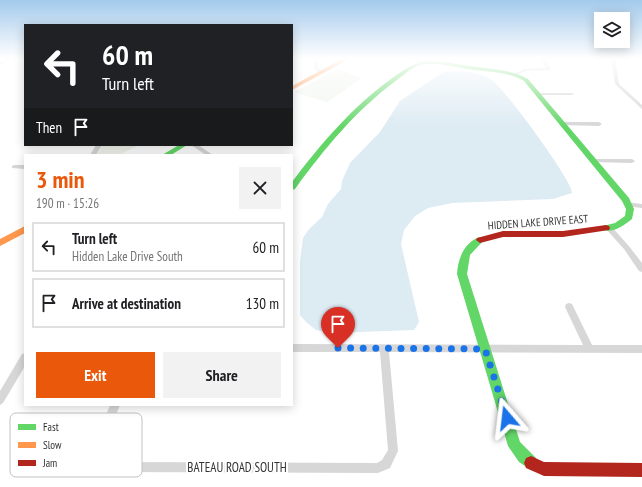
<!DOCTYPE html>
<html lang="en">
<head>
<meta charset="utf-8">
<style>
  :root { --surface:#fff; --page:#f2f2f2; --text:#202124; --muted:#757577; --line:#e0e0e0; --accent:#ea580c }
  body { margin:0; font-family:"PT Sans Narrow",sans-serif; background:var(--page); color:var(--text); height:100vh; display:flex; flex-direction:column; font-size:15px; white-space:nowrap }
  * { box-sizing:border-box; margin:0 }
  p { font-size:13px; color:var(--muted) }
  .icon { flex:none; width:22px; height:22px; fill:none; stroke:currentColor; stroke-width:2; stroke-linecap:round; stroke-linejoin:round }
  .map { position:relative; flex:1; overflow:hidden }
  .sheet { position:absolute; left:24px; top:154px; width:269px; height:252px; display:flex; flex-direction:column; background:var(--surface); border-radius:0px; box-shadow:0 2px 10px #0003 }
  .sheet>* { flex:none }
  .top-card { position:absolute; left:24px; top:24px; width:269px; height:122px; border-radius:0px; box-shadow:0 2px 10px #0003; background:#202124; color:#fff; overflow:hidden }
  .controls { position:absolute; left:594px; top:12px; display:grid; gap:8px }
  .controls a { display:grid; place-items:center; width:36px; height:36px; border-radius:0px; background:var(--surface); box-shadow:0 2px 10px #0003; font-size:20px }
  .pin { position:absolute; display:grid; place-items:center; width:34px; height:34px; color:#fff; margin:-41px -17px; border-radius:50% 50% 50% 0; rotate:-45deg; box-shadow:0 0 4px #0007 }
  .pin .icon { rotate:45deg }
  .me { position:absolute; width:44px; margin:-22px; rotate:343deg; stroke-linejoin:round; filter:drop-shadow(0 0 3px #0008) }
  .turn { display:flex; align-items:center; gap:14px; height:84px; padding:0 12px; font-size:18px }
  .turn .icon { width:52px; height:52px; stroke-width:2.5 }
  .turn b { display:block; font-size:28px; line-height:34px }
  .then { display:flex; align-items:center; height:38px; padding:0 12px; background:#0003; gap:8px; font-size:15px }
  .round { display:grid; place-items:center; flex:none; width:42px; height:42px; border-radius:0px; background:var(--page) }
  .overview { display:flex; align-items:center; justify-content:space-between; height:68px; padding:0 12px }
  h1 { font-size:24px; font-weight:800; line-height:30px; color:var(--accent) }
  .button { display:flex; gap:8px; margin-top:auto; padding:8px 12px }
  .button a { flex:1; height:46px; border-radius:0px; background:var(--accent); color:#fff; font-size:16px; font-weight:800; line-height:46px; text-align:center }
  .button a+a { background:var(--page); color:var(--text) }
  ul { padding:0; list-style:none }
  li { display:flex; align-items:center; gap:12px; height:50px; margin:0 8px 6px; padding:0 4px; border:2px solid var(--line); border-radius:0px }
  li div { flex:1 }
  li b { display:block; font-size:15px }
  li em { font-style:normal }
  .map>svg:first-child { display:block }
</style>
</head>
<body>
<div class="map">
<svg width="642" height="487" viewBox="0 0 642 487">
  <rect width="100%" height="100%" fill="#fff"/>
  <g fill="#f1f5ed">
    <path d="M337,69L362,78L327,102L294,92Z"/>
    <path d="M103,145H139L119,155H97Z"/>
  </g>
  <path fill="#ddebf3" d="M460,71C470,72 483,74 492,80C504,88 574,183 572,193L553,199L452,203L428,208L415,216L404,230L401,244L419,322L414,330L332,333L316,330L306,322L300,315V262L303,238L309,229L322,217L328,204L341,189L342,181L350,163L380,132L400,101L443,72Z"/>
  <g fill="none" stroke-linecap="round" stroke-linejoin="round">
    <g fill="#d7d7d7" fill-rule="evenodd">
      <path d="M6,58H11L0,66V63Z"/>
      <path d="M314,58H318V68L323,72V74H321L314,68Z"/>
      <path d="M413,58H418L423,64L420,65Z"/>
      <path d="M540,58H544L551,69L550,70L526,71L516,75L514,74L525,69L546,68Z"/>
      <path d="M611,58H615L619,84L642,105V109L615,84Z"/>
      <path d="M536,93H572L574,94L572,95H538L536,94Z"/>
      <path d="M564,122H599L602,124L599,126L562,125V123Z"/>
      <path d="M96,145H102L96,155H90Z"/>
      <path d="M191,145H198L213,155H206Z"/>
      <path d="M594,159H632L635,161L632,163L592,162V160Z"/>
      <path d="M14,165H25V169L12,168V166Z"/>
      <path d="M626,202L642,204V208L626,206L625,204Z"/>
      <path d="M606,225H610L628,245L642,263V272L639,271L624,249L606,229L605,227Z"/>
      <path d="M569,303L572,304L592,345H642V353L389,352L398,451L390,468L378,473L113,472C82,460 102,427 110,405H120C115,418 102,442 107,455C109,458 111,460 114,462L377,463L382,460L388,450L380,352H292V344L583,345L565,307L566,304Z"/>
      <path d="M25,353V366L3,403L0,405V391L22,354Z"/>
    </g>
    <g fill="#63d668" fill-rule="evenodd">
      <path d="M426,61C441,61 455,64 470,66C490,69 510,69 528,79L629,198L634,209L632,219C623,226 614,233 603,230L602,228L603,226L615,223L625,216L626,209L622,201L524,81C508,72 492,72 474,70C456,68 437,61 420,65C411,68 404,75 397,80C356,110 325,148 295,189L292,190V182C321,144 351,108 391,79C402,71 411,64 426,61Z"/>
      <path d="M179,145H187L171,155H162Z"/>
      <path d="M480,237L484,240L470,255L467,274L520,442L536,458L538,463L536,468L531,470L519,462L508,446L457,274C458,259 464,242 480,237Z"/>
    </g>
    <g fill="#ff974d" fill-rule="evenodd">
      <path d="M344,58H351L292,90V86Z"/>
      <path d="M25,226V233L0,246V239Z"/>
    </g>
    <g fill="#b3261e" fill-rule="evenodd">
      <path d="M606,225L609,226L610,228L609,230L563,237H503L480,243L476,240L477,238L503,231H563Z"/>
      <path d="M531,456L544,462L642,463V477L544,476L526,468L524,463L526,458Z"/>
    </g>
  </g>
  <linearGradient id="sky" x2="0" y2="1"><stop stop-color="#a3caec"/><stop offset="0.46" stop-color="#fff"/><stop offset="1" stop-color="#fff" stop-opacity="0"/></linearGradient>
  <rect width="642" height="127" fill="url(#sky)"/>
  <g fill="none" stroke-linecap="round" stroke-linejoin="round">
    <path stroke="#1a73e8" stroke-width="7" stroke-dasharray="0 12.6" d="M338,348L485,349L507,418"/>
  </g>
  <g text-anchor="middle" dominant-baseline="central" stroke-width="4" stroke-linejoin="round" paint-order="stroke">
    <g font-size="11" fill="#333" stroke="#fff">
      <text transform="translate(538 222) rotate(-4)">HIDDEN LAKE DRIVE EAST</text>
    </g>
    <g font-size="13" fill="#333" stroke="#fff">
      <text x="237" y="467">BATEAU ROAD SOUTH</text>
    </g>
  </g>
  <rect x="10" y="413" width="132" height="64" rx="6" fill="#fff" stroke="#c2c2c2" stroke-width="1"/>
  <rect x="18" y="424" width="18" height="6" fill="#63d668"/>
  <rect x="18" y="442" width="18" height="6" fill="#ff974d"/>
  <rect x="18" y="460" width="18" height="6" fill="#b3261e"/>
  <g font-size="11" fill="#333">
    <text x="43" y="431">Fast</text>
    <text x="43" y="449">Slow</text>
    <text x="43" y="467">Jam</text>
  </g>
</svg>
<div class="controls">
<a><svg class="icon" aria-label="layers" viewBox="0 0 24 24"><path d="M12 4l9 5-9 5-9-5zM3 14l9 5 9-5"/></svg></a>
</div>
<div class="pin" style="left:338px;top:348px;background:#d93025"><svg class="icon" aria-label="arrive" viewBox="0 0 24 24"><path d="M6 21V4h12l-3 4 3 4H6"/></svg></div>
<svg class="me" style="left:507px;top:418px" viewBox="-20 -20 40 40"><path d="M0-17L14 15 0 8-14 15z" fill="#1a73e8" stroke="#fff" stroke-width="4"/></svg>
<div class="top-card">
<div class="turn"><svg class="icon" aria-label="left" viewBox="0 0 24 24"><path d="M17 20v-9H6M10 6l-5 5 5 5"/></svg><div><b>60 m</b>Turn left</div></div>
<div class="then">Then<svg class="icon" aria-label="arrive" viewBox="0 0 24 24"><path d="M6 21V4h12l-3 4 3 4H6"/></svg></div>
</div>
<section class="sheet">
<div class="overview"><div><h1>3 min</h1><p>190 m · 15:26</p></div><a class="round"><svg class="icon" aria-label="close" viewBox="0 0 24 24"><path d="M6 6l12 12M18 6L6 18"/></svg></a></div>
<ul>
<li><svg class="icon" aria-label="left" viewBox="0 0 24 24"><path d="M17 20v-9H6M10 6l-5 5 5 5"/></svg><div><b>Turn left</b><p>Hidden Lake Drive South</p></div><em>60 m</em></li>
<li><svg class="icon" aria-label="arrive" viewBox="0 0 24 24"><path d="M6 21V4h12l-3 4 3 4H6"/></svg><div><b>Arrive at destination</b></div><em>130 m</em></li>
</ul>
<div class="button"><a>Exit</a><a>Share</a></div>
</section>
</div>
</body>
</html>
